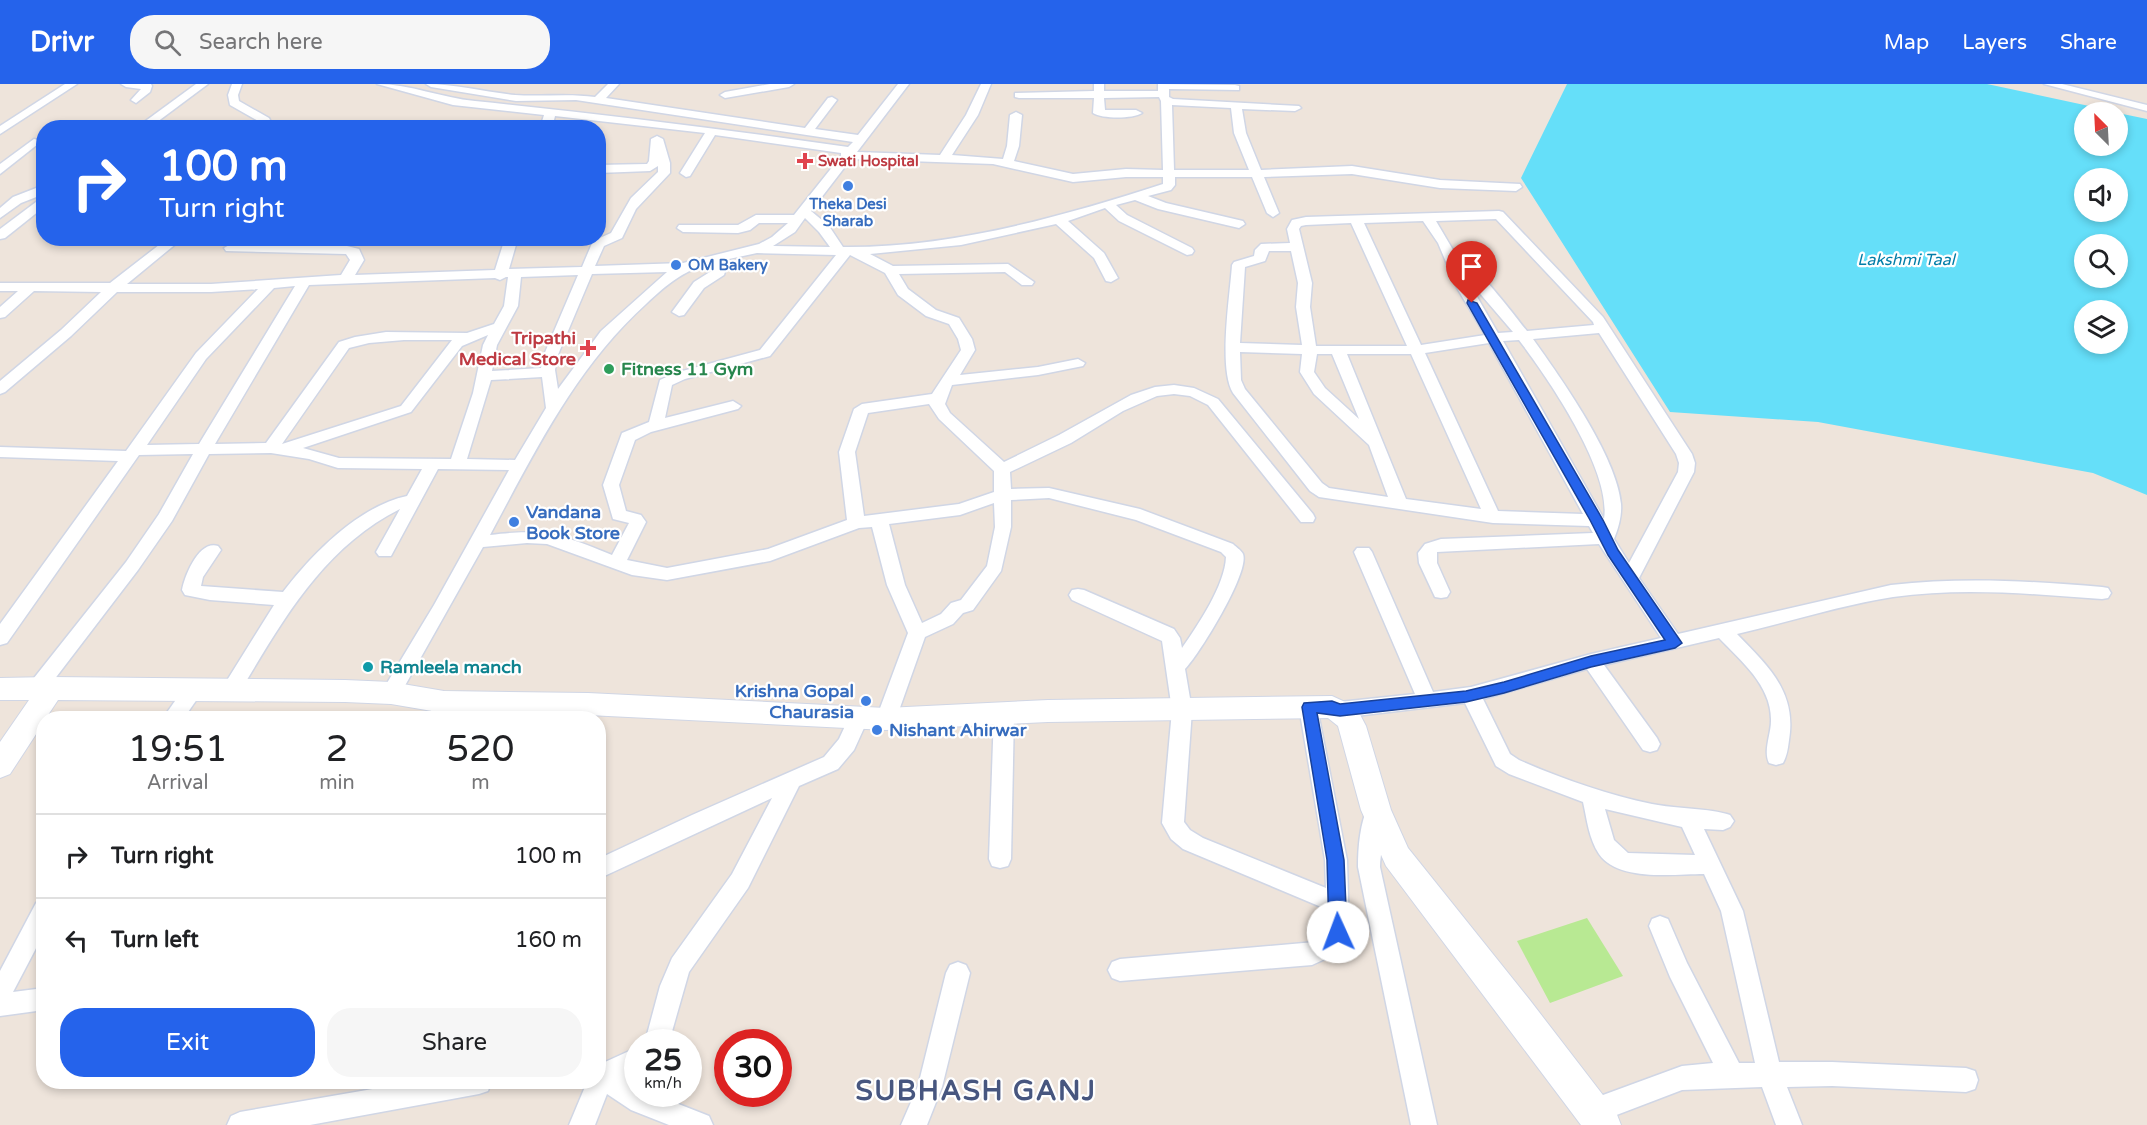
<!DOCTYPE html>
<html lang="en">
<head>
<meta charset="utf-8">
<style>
  :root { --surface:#fff; --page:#f6f6f6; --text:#202124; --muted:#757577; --line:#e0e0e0; --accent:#2563eb }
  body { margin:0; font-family:"Varela Round",sans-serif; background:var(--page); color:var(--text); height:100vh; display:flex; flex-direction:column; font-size:22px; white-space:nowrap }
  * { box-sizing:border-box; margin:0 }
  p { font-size:20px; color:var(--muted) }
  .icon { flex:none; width:33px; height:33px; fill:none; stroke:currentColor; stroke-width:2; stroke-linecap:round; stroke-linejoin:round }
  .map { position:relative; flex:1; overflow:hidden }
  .panel { position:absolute; left:36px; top:627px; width:570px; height:378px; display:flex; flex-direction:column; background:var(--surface); border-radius:24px; box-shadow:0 3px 9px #0003 }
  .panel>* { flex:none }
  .hud { position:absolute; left:36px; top:36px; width:570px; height:126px; border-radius:24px; box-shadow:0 3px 9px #0003; background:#2563eb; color:#fff; overflow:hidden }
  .needle { width:39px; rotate:336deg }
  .fabs { position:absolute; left:2074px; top:18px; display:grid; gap:12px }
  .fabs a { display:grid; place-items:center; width:54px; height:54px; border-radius:50%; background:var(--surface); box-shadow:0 3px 9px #0003; font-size:30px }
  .speed { position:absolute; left:624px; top:945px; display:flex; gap:12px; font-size:30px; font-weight:700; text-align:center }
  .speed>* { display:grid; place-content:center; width:78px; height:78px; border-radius:50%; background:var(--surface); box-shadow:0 3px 9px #0003; line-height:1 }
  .speed small { font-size:15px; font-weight:400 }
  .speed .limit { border:9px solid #d22; background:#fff; color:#111 }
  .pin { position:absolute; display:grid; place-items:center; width:51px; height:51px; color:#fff; margin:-62px -26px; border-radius:50% 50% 50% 0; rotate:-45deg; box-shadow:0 0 6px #0007 }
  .pin .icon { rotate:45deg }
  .me { position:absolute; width:66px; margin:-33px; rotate:358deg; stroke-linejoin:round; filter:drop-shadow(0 0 4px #0008) }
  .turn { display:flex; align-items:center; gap:21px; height:126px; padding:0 24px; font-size:27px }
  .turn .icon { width:78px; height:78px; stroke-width:2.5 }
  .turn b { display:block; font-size:42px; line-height:51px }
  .eta { display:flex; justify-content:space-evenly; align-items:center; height:102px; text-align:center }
  .eta b { font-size:36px; font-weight:600; line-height:42px }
  .button { display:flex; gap:12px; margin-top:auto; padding:12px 24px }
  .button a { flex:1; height:69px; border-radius:24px; background:var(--accent); color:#fff; font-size:24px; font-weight:600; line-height:69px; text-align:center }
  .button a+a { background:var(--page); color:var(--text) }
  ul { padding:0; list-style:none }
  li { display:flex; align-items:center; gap:18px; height:84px; padding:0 24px; border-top:2px solid var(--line) }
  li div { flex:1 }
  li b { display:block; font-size:22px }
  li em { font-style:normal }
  header { display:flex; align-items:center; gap:36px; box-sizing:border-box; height:84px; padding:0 30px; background:var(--accent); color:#fff }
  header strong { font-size:28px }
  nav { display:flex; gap:33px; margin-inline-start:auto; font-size:21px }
  .search { width:420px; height:54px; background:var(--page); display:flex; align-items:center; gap:15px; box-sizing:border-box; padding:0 21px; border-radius:24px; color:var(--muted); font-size:22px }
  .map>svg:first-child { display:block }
</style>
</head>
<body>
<header>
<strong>Drivr</strong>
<div class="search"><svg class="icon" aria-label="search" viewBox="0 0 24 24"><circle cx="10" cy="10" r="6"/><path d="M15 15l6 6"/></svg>Search here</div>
<nav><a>Map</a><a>Layers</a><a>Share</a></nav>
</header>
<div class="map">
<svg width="2147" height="1041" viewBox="0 0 2147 1041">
  <rect width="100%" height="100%" fill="#eee4db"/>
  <path fill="#b8e993" d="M1587,834L1623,892L1550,919L1517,857Z"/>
  <path fill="#65dff9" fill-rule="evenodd" d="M1567,0H1987L2117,28H2085V62H2118V29L2147,35V411L2093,389L1818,338L1670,328L1521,94ZM2085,94H2118V128H2085ZM2085,160H2118V194H2085ZM2085,226H2118V260H2085Z"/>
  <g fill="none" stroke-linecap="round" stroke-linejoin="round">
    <defs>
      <g id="street">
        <path d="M65,0H77L0,50V42Z"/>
        <path d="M121,0H151L152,2L150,8L136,19L131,16L141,5L126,3Z"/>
        <path d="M196,0H208L149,44H136Z"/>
        <path d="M232,0H242L238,11L239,17L269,34L274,44H263L260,38L230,21L228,11Z"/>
        <path d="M377,0C410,0 442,14 475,17C600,30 724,45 848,63L853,58L576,16L516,17L431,3L426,0C456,0 485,8 515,11C542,13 568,9 595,13L608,0H619L606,14L805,44L828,14L832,13L837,16L815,45L858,51L898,0H909L857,68L940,71L966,31L981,0H991L978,31L952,71L1003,75L1007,62L1010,31L1016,28L1022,31L1019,62L1014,77L1073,90L1126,85L1163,86L1161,17L1159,13L1104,14L1105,26H1136L1142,29C1133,35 1102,35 1093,29L1094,14H1019L1015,13V9L1094,7V0H1104V7H1158V0L1235,1L1239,2V6L1169,5V13L1173,15L1299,22L1301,24L1295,27L1242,25L1246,49L1261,86L1352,82L1440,96L1520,100L1522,103L1516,107L1440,104L1352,90L1264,93L1279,129L1273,133L1267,129L1252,93H1175V101L1171,106L1148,112L1166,119L1243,137L1245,140L1239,144L1158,125L1135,116L1116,121L1127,131L1192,164L1194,167L1192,170L1187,171L1119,137L1105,124L1068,137L1104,169L1118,194L1111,198L1106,197L1094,174L1056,140L961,161L870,170L893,182L1008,180L1034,198L1032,201H1022L1005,188L899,190L908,205L936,226L959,234L972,255L975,266L960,291L1038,283L1078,275L1085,279L1083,282L1038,291L952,301L945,320L950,329L1004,378L1059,351L1131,311L1155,303L1174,301L1194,304L1218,315L1313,430L1315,434L1313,438H1301L1208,321L1190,312L1174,310L1157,312L1123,327L1071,359L1010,388L1011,405L1049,404L1140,425L1233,460C1236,463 1241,466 1243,470C1250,488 1199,571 1185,585L1192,626L1184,738L1190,746L1203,754L1326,804L1325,776L1299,623L1302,618L1309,615L1316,618L1347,776L1349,848L1336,870L1312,881L1120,897L1112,894L1108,886L1112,878L1120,875L1315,858L1327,848L1326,825L1183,765L1171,755L1162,739L1172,626L1162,557L1072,516L1069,511L1072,506L1078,505L1084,506L1174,545L1180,554L1182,564C1198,541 1225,501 1226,473L1221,468L1136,436L1049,414L1011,416V443L1001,487L973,526L963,529L953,540L925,553L896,635L893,641L886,643L879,641L876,635L908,549L887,501L872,443L859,444L770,477L667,496L632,491L547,460L527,459L483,463L398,614L391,617L384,614L381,609L384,604L434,521L509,386L438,385L391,472H379L376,468L400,425C322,464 281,539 238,611L231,613L224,611L221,606L274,521L210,516L185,511L182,506C185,491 199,456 218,462L221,466L203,493L201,502L283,508C312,470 359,422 407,412L422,385L338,384L309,375L271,369L209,370L172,437L138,486L44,609L37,611L30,609L27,604L30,599L126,478L159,430L193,370L139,371L7,559L0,561V540L118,377L0,373V363L126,367L196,269L258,205L211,208H117L71,252L5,308L0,310V297L61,246L101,208L34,207L5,233L0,234V223L18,207H0V199H110L168,154H183L127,200H211L341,191L350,176L346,170L226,167L224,164L231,160L347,162L359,165L364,176L355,191L495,186L505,154H518L509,185L582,183L593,157L611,149L631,114L658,88V82L650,87L598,89V81L647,80L649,77L651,55L657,52L663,55L670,79V89L636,125L622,154L604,162L595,182L683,179L759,160L772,153L788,139H759L750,146L738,149L683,148L677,144L679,141H738L756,131H794L841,72V69L715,51L690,92L686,93L680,89L705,49L555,32L552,44H540L544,31L453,21ZM1172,21L1231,24L1234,49L1249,86H1174ZM851,75L993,80L1073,98L1126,93H1163V100C1061,133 951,164 843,163L829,142L811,127ZM805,134L819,148L830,163L773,162L795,148ZM757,169L836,171L760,266L675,289L660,296L649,338L622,349L603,401L613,435L629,439L612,471C563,451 544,444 490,451C534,369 576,283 646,220C667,200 687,184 715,178L713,186L694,198L672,228L679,232L684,231L704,204L724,191L729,175ZM850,171L885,189L898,211L926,232L949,240L958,255L961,266L932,310L862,320L854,325L839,368L847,436L768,465L667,484L627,476L646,438L641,431L626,427L619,401L635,356L651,348L738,325L741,322L733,317L665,334L672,301L685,295L770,272ZM667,188L601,247L558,305L555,286L557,273L592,190ZM578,191L543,273L541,284L492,287L497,261L518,222L521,193ZM506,193H508L504,222L494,240L467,249L386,248L355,253L339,258L266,359L215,360L309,201L495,194L500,196ZM295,202L199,360L147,361L206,275L274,204ZM488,251L483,261L473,309L451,375L339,374L303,364L411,328L462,262ZM404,256H452L401,322L282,360L349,264L369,259ZM542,293L546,324L515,376L467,375L491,296ZM929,320L939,335L994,387V408L959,420L864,432L855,368L868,329ZM994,419L995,443L987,482L961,516L951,519L941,530L922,539L905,501L889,440L960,431Z"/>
        <path d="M770,0H794L789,3L725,14L720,11L725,8Z"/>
        <path d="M2044,0H2062L2147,21V27Z"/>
        <path d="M34,55L38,56V60L0,90V80Z"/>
        <path d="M44,101V110L21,119L0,134V124L13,113Z"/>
        <path d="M44,112V123L5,154L0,155V145Z"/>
        <path d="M1499,127L1503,128L1603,233L1692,370L1695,379L1694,388L1639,494L1678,550L1891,501C1962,493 2031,497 2102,503L2108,504L2111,509L2108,514L2102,515C2033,510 1962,503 1893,513C1841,521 1789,538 1737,550C1768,582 1797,608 1789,656C1788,664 1787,672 1783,679L1776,681L1769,679C1763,667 1771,650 1771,637C1772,602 1741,577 1719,554L1604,581L1657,654L1660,660L1657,666L1650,668L1643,666L1587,585L1483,615L1510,670L1519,676C1560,694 1608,711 1652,720C1675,725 1710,724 1730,731L1734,737L1730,743L1723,746L1704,745L1743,827L1779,978H1832L1966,984L1975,987L1978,996L1975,1005L1966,1008L1832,1002L1787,1003L1802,1041H1776L1762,1003L1682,1006L1593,1040L1584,1036L1580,1027L1584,1018L1682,982L1713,979L1670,893L1649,842L1652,835L1660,832L1668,835L1687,879L1739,979H1755L1721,827L1704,790C1674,790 1618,798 1599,770C1589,755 1587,736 1583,718L1509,690L1496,682L1465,619L1339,634L1332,631L1329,626L1332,621L1339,618L1415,610L1354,468L1357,464H1369L1372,468L1433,608L1471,603L1591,570L1661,554L1599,460L1437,468V479L1450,508L1447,513L1441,514L1435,513L1419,479L1418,469L1425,460L1441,455L1593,449L1589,442L1493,439L1319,413L1310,407L1233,309C1218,285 1230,211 1232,181L1234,178L1254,172L1255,166L1261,160L1290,159L1287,145L1292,136L1306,133ZM1496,135L1593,238L1594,241L1527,247C1515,232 1472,175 1456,171L1436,137ZM1423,137L1438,159L1457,204L1485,251L1421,261L1364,139ZM1351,139L1407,262H1316L1310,223L1312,199L1299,145L1301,142L1306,141ZM1291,167L1298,199L1296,223L1302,261L1240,259L1245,183L1265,177L1269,167ZM1465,192L1513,248L1498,249ZM1599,249L1676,370L1679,379L1678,388L1629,479L1614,455C1618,445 1622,432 1621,420C1617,373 1561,294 1533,255ZM1519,256C1548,294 1612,387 1604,435L1503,257ZM1489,259L1583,430L1498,427L1425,269ZM1240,268L1302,270L1300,288L1314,310L1369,361L1388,413L1329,404L1322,399L1245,305L1241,296ZM1317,270H1332L1359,335L1325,304L1314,288ZM1347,270H1411L1481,425L1406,415ZM1605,725L1682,743L1695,771L1628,769L1614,756Z"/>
        <path d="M194,598L201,600L204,605L184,634H163L187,600Z"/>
        <path d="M444,610L451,613L454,618L448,634H428L437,613Z"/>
        <path d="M1004,621L1011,624L1014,629L1011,775L1008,782L1000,784L992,782L989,775L994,629L997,624Z"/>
        <path d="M859,625L866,627L869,633L854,666L838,685L799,702L748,804L689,888L669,958H645L660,902L672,874L732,790L772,714L598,795V775L692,731L824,673L839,655L852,627Z"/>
        <path d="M1376,718L1383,721C1390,734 1380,766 1380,783L1437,1041H1411L1358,783C1358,763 1360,738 1369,721Z"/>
        <path d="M44,816V849L13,908L44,904V926L0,932V887L36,819Z"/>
        <path d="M958,878L966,881L970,889L942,1003L927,1041H901L918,1002L946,889L950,881Z"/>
        <path d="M638,963V988L626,993L638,1001V1010H653L709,1032L713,1041H669L631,1026L607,1010L595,1041H569L587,998H598V975L605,978Z"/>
        <path d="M413,998H491L488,1007L479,1010L310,1041H227L231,1032L240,1028Z"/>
      </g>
      <path id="secondary" d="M51,593L345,596L391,598L444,607L588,609L886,624L1048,616L1332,612L1356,623L1366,642L1391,726L1408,764L1529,915L1616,1028L1621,1041H1581L1386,782L1361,726L1338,642L1328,634L1048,638L886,646L588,631L444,629L391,620L345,618L58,616L46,634H44V638L10,690L0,694V658L29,616H0V594Z"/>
    </defs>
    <use href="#street" stroke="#d0d6e5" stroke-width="3"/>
    <use href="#secondary" stroke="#d0d6e5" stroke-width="2"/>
    <use href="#street" fill="#fff" fill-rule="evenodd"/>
    <use href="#secondary" fill="#fff" fill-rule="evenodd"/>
  </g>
  <path fill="#2563eb" stroke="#184099" stroke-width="1.5" d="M1468,216L1477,219L1603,436L1618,466L1682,559L1675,564L1591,583L1504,609L1466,618L1340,632L1317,629L1344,776L1347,848L1344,854L1338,856L1332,854L1329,848L1327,776L1302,623L1304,619L1332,617L1340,620L1466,607L1504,598L1591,572L1665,556L1608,471L1590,436L1467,219Z"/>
  <g fill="#e0444e" stroke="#fff" stroke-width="2">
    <path d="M802 68h6v6h6v6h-6v6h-6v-6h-6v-6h6z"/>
    <path d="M585 255h6v6h6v6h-6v6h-6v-6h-6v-6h6z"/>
  </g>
  <g fill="#3f7fe0" stroke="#fff" stroke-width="2">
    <circle cx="848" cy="102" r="6"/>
    <circle cx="676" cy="181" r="6"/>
    <circle cx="514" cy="438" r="6"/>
    <circle cx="866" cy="617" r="6"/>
    <circle cx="877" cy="646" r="6"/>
  </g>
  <circle fill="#2e9e5b" stroke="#fff" stroke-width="2" cx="609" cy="285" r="6"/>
  <circle fill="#0f9aa8" stroke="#fff" stroke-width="2" cx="368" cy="583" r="6"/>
  <g text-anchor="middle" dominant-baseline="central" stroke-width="4.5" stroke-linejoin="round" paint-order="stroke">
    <g font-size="15" font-weight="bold" fill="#be3a42" stroke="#fff" text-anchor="start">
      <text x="818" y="77">Swati Hospital</text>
    </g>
    <g font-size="15" font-weight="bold" fill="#366cbe" stroke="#fff">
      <text x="848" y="120">Theka Desi<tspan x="848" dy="17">Sharab</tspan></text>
      <text x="688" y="181" text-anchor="start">OM Bakery</text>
    </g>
    <g font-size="16" font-style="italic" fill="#017da8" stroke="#fff">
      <text x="1906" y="176">Lakshmi Taal</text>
    </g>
    <g font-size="18" font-weight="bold" fill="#be3a42" stroke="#fff" text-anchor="end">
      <text x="576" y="254">Tripathi<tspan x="576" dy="21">Medical Store</tspan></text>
    </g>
    <g font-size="18" font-weight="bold" fill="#27864d" stroke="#fff" text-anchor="start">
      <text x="621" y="285">Fitness 11 Gym</text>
    </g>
    <g font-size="18" font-weight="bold" fill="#366cbe" stroke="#fff" text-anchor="start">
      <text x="526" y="428">Vandana<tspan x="526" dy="21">Book Store</tspan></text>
      <text x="854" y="607" text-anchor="end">Krishna Gopal<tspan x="854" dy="21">Chaurasia</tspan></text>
      <text x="889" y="646">Nishant Ahirwar</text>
    </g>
    <g font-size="18" font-weight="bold" fill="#0d838f" stroke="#fff" text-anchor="start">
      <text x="380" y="583">Ramleela manch</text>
    </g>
    <g font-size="28" font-weight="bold" letter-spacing="1.5" fill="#47567f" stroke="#fff">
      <text x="976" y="1007">SUBHASH GANJ</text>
    </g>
  </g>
</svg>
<div class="fabs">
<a><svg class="needle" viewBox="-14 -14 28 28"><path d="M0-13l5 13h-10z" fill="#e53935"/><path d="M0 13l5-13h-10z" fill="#757577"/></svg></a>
<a><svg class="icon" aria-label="sound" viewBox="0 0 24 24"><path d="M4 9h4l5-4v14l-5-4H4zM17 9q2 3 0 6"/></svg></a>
<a><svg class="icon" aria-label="search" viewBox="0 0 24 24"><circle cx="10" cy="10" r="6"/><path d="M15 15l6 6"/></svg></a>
<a><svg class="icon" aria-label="layers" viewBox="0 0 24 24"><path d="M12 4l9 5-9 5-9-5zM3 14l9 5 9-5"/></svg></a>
</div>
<div class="speed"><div>25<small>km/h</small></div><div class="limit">30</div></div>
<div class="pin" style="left:1472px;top:219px;background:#d93025"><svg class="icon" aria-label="arrive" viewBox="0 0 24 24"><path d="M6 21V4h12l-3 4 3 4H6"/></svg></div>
<svg class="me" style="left:1338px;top:848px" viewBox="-20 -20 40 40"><circle r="19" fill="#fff"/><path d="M0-13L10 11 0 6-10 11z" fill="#2563eb"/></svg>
<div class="hud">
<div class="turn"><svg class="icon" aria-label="right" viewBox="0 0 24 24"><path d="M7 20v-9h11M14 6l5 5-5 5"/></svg><div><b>100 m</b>Turn right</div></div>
</div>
<section class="panel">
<div class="eta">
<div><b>19:51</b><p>Arrival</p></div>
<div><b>2</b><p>min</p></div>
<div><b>520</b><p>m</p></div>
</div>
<ul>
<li><svg class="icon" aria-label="right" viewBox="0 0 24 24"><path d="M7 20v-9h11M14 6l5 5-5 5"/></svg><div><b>Turn right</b></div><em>100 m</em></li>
<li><svg class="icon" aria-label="left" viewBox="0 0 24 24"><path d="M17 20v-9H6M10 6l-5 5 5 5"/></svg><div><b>Turn left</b></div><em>160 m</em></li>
</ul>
<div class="button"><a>Exit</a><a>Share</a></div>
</section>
</div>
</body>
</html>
